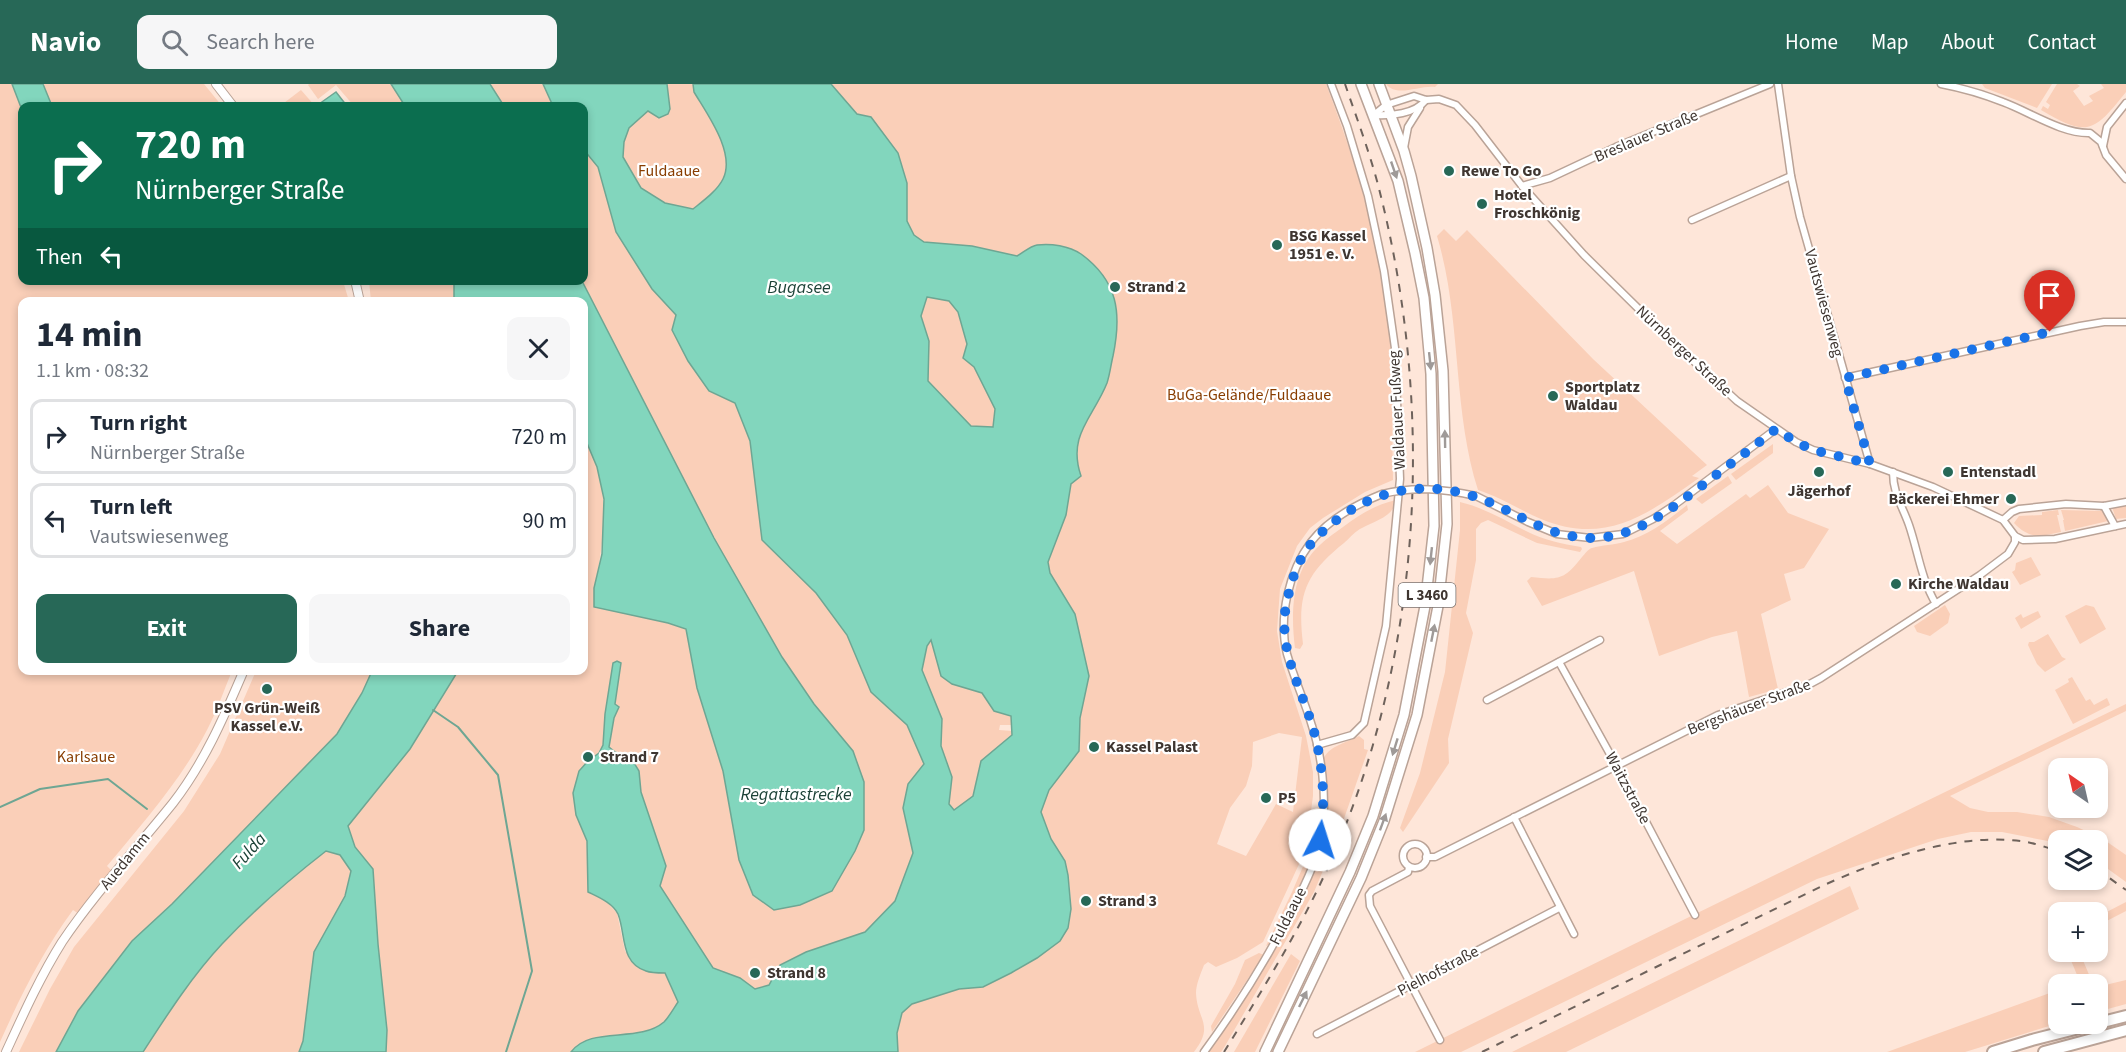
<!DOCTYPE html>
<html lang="en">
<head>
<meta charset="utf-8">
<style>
  :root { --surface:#fff; --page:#f6f6f7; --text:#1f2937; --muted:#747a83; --line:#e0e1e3; --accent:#276857 }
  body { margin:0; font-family:"Source Sans 3",sans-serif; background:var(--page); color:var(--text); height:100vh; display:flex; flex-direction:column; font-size:22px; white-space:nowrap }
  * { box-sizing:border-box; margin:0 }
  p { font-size:20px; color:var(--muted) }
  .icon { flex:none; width:33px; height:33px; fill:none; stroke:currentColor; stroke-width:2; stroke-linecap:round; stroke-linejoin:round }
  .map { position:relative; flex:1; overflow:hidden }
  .sheet { position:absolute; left:18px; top:213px; width:570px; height:378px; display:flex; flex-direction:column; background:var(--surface); border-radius:12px; box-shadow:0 3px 9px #0003 }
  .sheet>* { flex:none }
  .guide { position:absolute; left:18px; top:18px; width:570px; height:183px; border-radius:12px; box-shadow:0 3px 9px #0003; background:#0b6e4f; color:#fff; overflow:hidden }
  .needle { width:39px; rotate:326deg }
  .buttons { position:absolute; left:2048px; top:674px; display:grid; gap:12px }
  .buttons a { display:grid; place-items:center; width:60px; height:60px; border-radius:12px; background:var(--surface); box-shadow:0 3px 9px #0003; font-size:30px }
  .pin { position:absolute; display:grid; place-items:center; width:51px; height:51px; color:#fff; margin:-62px -26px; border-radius:50% 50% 50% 0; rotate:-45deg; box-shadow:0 0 6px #0007 }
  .pin .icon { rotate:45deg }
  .me { position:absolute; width:66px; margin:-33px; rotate:5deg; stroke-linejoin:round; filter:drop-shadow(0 0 4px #0008) }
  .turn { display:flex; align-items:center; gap:21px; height:126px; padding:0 18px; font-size:27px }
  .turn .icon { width:78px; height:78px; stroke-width:2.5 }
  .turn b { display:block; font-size:42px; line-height:51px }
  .then { display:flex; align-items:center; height:57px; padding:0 18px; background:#0003; gap:12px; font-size:22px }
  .round { display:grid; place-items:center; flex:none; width:63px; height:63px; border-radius:12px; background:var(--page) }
  .head { display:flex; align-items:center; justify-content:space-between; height:102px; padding:0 18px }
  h1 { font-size:36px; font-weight:700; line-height:45px }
  .cta { display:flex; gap:12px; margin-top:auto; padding:12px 18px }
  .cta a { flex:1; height:69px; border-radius:12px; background:var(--accent); color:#fff; font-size:24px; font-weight:700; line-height:69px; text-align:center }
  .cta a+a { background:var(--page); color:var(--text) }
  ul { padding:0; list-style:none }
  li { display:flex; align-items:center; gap:18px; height:75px; margin:0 12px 9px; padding:0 6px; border:3px solid var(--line); border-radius:12px }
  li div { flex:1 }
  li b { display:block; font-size:22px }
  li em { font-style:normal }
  header { display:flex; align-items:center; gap:36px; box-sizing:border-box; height:84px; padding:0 30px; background:var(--accent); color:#fff }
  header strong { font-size:28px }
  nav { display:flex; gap:33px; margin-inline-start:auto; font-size:21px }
  .search { width:420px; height:54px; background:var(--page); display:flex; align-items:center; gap:15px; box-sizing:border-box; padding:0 21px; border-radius:12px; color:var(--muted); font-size:22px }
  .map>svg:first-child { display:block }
</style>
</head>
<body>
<header>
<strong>Navio</strong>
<div class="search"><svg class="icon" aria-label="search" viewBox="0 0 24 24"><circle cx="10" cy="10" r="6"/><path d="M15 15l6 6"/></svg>Search here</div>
<nav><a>Home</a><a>Map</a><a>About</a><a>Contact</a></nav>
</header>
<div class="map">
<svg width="2126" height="968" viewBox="0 0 2126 968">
  <rect width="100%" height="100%" fill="#fee6d9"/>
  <g fill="#facfb8" fill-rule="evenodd">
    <path d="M0,0H204L222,22H22V196L343,197L349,217L22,218V586L232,587C224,606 217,627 207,646C181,696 143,739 107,782L112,787L79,830L73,826C43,867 21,911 0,958Z"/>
    <path d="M309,0H391L405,22H354L336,1L318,15L308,1Z"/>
    <path d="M490,0H1326C1358,83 1385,173 1391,263C1393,307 1392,352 1393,396L1365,408L1323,434L1310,444L1297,462L1280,505L1277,547L1282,578L1306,652L1313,688V712L1306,765L1263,858L1237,874L1216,883L1208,878L1204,881C1201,889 1196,900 1196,909C1197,936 1215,941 1194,968H898L897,949L902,929L912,920L959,905L983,903L1011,889L1037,874L1068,844L1071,825L1070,805L1065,777L1051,755L1041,728L1049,706L1079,667L1080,634L1089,592L1075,530L1050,489L1048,478L1066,431L1071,400L1081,392C1069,356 1090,330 1107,298L1035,161L1017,172L972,162L924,158L914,151L907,137V100L878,43L871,33L857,30L833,2L677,231L709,307L735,319L750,357L762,456L816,509L847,551L871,608L907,641L924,680L908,700L903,724L913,769L895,818L865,848L806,868L780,881L769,901L755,905L740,894L713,884L660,802L666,782L641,708L639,687L631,674L615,668L609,664L614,634L619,623L608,611L603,661L599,669L588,677L576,731L587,757L588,808L606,817L617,829L625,867L645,887L665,889L678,918C674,924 670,933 664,938C638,961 592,940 571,968H386L387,946L378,860L373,785L355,763L348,742L410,665L458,587L584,586V352C588,362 593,372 597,382C609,421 603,465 594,504L686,545L697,604L723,687L739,776L832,807L855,767L864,746V698L782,573L714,454L582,197L584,22H504ZM1279,649L1302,653L1293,728L1276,720L1246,772L1217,760L1230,724L1246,702L1252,682L1253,658Z"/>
    <path d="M1386,0H1438L1435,3C1419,1 1397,14 1386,0Z"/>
    <path d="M1982,0H2052L2037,24L1985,4Z"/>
    <path d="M2057,0H2077L2080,2L2073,7L2084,22L2093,17L2089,12L2104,4L2101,0H2126V8C2094,48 2088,54 2041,26L2043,22L2048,25L2050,21L2046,18Z"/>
    <path d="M301,6L315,22H280Z"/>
    <path d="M1444,145L1456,157L1467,146L1593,275L1707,381L1692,392L1699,394C1648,430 1606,462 1541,435C1520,426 1500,413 1478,406C1452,324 1462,235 1437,152Z"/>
    <path d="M369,197H454V217H371Z"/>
    <path d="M927,213L949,217L958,228L967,260L963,274L974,283L995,325L993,343L971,342L928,297L929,257L921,232Z"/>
    <path d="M1773,360V369L1736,396L1731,390Z"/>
    <path d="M1728,392L1732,399L1702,420L1696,415Z"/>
    <path d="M1768,401L1788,429L1829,445L1804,484L1784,490L1791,516L1761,530L1778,605L1749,613L1737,547L1712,553L1659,572L1634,487L1542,522L1527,497L1531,493C1559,496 1564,496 1582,473C1585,470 1588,465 1592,464C1602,461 1614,461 1624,458C1648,452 1668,436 1687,421L1688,426L1660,447L1677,460L1746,410L1750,414Z"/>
    <path d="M1396,416C1394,433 1374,437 1362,444C1355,447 1350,454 1344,459C1305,490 1297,511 1303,560L1300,565L1295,564C1291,532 1291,493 1314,467C1322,458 1333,450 1343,443C1360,430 1375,421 1396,416Z"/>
    <path d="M1460,418C1485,424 1504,436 1526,447C1544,456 1562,460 1581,463L1582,465L1580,468L1537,459L1488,436L1481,439L1476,445V476L1466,529L1473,549L1448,655L1449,679L1403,748L1400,744L1420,689L1445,588L1460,446Z"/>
    <path d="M2126,421V434L2116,435L2112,423Z"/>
    <path d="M2058,426L2059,431H2057L2061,448C2041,452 2030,456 2014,439L2019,432L2042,431V428Z"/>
    <path d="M2061,426L2100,427V426L2103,427L2108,437L2065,447L2063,436H2064Z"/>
    <path d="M2031,473L2041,491L2020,501L2012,488L2015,486L2016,479Z"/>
    <path d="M1945,521L1950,530L1948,539L1930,552L1917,548L1914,542Z"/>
    <path d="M2086,521L2094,523L2106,545L2080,560L2065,532Z"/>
    <path d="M2038,527L2041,533L2021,545L2015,534L2021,530L2023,534Z"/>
    <path d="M2048,550L2062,573L2066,575L2045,588L2037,580L2028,561L2029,558H2034Z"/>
    <path d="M932,555L952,600L982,609L994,627L1011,632L1012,641H1000L999,646L1012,647V651L981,677L973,712L954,726L949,720L952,693L941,662L942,635L922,586L927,562Z"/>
    <path d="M256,587H372L362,609L337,650L172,820L132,857L78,927L56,968H19L50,905L74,863L184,727L220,670Z"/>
    <path d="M2072,593L2086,617L2090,615L2094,621L2107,614L2110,621L2073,640L2055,606L2069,598L2068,595Z"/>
    <path d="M2126,620V627L1950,712L1970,724L1988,728H2017L2049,733L2077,743L2103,755L2126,771V798L2097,777V756H2058V759L2002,748H1971L1938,755L1817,795L1461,968H1415C1652,851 1889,735 2126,620Z"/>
    <path d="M1359,652L1364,656V665L1368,666L1340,746L1314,808L1225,962L1221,968H1209L1276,865L1318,779L1327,742L1323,676C1328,662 1346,659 1359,652Z"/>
    <path d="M1313,743C1324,768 1283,836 1270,860L1266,862L1292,808L1311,764Z"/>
    <path d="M326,767L340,771L351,787L345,812L314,868L303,957L299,968H143C167,931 192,892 222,860C254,826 291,796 326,767Z"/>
    <path d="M1850,802L1859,825L1566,968H1512Z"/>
    <path d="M2126,818V827L2097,842V833Z"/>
    <path d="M2067,867H2079L2093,900H2076L2080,898Z"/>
    <path d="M1259,869L1264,871L1212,948L1211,942L1235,900L1245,876Z"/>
    <path d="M1291,870L1300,877L1255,968H1234Z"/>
    <path d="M2126,896V920L2097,928V903Z"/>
    <path d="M2058,906L2059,939L1965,968H1887Z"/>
  </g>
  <g fill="#82d6bd" stroke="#6ea693" stroke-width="1.5" fill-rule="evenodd">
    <path d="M12,0H43L52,22H22V26Z"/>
    <path d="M391,0H490L504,22H405Z"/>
    <path d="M543,0H667L670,25L668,30L659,34L648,27L629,44L624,58L623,73L641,104L665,119L693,125C703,117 717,107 723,95C736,69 707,30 694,8L693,0H831L857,30L871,33L898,69L907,99V137L914,151L924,158L972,162L1017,172C1023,169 1030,162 1037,161C1051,159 1069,162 1081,170C1118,197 1122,229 1113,272C1111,280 1110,290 1107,299C1093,334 1067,351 1081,392L1071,400L1066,431L1048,478L1050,489L1075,530L1089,592L1080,634L1079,667L1049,706L1041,728L1051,755L1065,777L1068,791L1071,825L1068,844L1060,857L1037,874L1011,889L983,903L959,905L912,920L902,929L897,949L898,968H571C591,941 638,960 664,938C669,933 674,924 678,918L665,889C659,889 651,889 646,887C620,879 626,850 618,830C613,819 598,813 588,808L587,757L576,731L573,709L579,687L588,677L599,669L603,661L605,630L613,579L617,577L621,579L615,620L619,623L614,634L609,663L615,668L631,674L639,687L641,708L666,782L660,802L713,884L740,894L755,905L769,901L780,881L806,868L865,848L895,817L913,769L903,724L908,700L924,680L907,641L871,608L847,551L816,509L762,456L750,357L735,319L709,307L688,277L672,246L676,231L652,205L616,148L598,83L584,66V22H553ZM927,213L949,217L958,228L967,260L963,274L974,283L995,325L993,343L971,342L928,297L929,257L921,232ZM931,556L941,592L952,600L982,609L994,627L1011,632L1012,651L981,677L973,712L954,726L949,720L952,693L941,662L942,635L922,586L927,562Z"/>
    <path d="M336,8L347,22H321L319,20Z"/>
    <path d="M454,197H582L714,454L782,573L814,620L853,667L864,698V746L855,767L832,807L800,821L774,826L753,811L739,776L723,687L697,604L686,545L668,539L594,523V504L602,470L604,415L597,383L584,352V218L454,217Z"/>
    <path d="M372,587H458L410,665L348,742L355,763L373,785L378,860L387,946L386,968H299L303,957L314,868L345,812L351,787L340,771L326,767C290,795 254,826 222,860C192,892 167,931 143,968H56L78,927L132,857L172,820L337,650L362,609Z"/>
  </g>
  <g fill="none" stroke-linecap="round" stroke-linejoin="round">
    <g stroke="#6ea693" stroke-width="2">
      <path d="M433,626L458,643L498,691L532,887L506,968"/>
      <path d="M0,723L40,705L108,695L147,725"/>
    </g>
    <defs>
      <g id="minor">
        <path d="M1778,0L1791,92L1800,133L1870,380"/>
        <path d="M1941,0C1962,4 1983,10 2003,18C2030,28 2062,50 2090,49L2101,58L2106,71L2126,95"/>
        <path d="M1374,31L1386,21L1414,12L1426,16L1439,15L1456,21L1475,41L1522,102L1584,171L1662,248L1737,317L1796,358L1813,366L1870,380L1933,403L2003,436L2015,452L2023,456L2055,455L2126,440"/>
        <path d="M1374,31C1391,32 1415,30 1426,16"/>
        <path d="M2103,62L2107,43L2126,19"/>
        <path d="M1404,64L1408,43L1420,24"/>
        <path d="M1522,102L1550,94L1616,63L1770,0"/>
        <path d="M1692,136L1791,92"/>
        <path d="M1845,294L2080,242L2104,238H2126"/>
        <path d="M1893,388C1893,410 1902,421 1909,441C1918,467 1921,495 1936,520"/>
        <path d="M1476,412L1528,438L1557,450L1590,454L1623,450L1653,435L1673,422L1776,345"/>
        <path d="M2104,422L2115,442"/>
        <path d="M2003,436L2012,428L2019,425L2066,420L2104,422L2126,418"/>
        <path d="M1559,578L1616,681L1695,831"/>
        <path d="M1487,616L1600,556"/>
        <path d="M1317,661L1352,651L1364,639L1386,542L1400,395L1395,264L1384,187L1368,112L1347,42L1331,0"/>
        <path d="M1514,733L1574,850"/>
        <circle cx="1415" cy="772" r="12"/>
        <path d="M1426,773H1435L1718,631L1808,601L1821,594L1980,491L2008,470L2015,458V452"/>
        <path d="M1409,783L1408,788L1372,807L1369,811L1370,822L1440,956"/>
        <path d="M1317,950L1559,824"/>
        <path d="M1204,968C1237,923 1267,875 1292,826C1306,799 1320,771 1323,741C1326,710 1322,672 1312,642C1305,618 1294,594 1287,570C1278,533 1289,487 1311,458C1328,436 1357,420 1382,410"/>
      </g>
      <g id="tertiary">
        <path d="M216,0L233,22"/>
        <path d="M355,196L360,218"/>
        <path d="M6,968C23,931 40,893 62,858C95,809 136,765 173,719C204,679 224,633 244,586"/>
      </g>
      <g id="primary">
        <path d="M1265,968L1350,788L1373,732L1404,631L1425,522L1434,442L1431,290L1424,214L1415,169L1398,97L1361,0"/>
        <path d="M1278,968L1361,794L1384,737L1417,631L1438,522L1447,440L1443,287L1435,211L1427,164L1411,92L1404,67L1379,0"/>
      </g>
      <g id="motorway">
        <path d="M1993,968L2032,956L2126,932"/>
        <path d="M2044,968L2126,946"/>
      </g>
    </defs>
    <use href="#minor" stroke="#baa397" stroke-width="9"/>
    <use href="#tertiary" stroke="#baa397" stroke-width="10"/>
    <use href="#primary" stroke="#baa397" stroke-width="12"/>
    <use href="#motorway" stroke="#baa397" stroke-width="14"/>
    <use href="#minor" stroke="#fff" stroke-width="6"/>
    <use href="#tertiary" stroke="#fff" stroke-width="8"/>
    <use href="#primary" stroke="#fff" stroke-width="9"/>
    <use href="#motorway" stroke="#fff" stroke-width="10"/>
    <g stroke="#6e625b" stroke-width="2" stroke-dasharray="8 8" stroke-linecap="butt">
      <path d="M2097,785L2126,806"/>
      <path d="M1224,968C1261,908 1300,846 1329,781C1424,568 1436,321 1377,97C1368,64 1356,32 1345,0"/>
      <path d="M1482,968L1822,802C1881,775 1961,747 2027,758C2037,760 2048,764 2058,767"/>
    </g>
    <defs>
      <path id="minor-bridge" d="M1382,410C1415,402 1444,405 1476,412"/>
    </defs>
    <use href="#minor-bridge" stroke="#baa397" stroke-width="9" stroke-linecap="butt"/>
    <use href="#minor-bridge" stroke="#fff" stroke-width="6"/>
  </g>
  <defs><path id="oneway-solid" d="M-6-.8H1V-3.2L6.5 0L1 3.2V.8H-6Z" transform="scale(1.5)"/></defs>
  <g fill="#9f9a98">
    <use href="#oneway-solid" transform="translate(1394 86) rotate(71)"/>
    <use href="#oneway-solid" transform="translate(1430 277) rotate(84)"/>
    <use href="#oneway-solid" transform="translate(1445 355) rotate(-91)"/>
    <use href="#oneway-solid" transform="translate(1431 472) rotate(96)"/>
    <use href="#oneway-solid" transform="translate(1433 549) rotate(-79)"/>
    <use href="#oneway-solid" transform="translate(1395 663) rotate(107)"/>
    <use href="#oneway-solid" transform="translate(1383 738) rotate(-70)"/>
    <use href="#oneway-solid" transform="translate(1303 915) rotate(-64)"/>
  </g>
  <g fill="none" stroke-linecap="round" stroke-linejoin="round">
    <path stroke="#1a73e8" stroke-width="10" stroke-dasharray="0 18" d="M1320,756C1326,720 1323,679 1313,644C1301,604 1278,565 1286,522C1295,477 1307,456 1345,430C1388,400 1443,397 1491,419C1530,436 1560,459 1606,453C1643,448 1675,422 1704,400C1728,382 1752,364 1776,345L1796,358L1813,366L1870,380L1845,294L2050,248"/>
  </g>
  <g fill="#276857" stroke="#fff" stroke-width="2">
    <circle cx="1449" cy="87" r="6"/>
    <circle cx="1482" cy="120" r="6"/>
    <circle cx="1277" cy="161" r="6"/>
    <circle cx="1115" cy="203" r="6"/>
    <circle cx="1553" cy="312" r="6"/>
    <circle cx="1819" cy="388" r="6"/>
    <circle cx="1948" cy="388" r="6"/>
    <circle cx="2011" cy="415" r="6"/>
    <circle cx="1896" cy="500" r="6"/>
    <circle cx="267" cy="605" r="6"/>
    <circle cx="1094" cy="663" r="6"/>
    <circle cx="588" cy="673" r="6"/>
    <circle cx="1266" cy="714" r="6"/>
    <circle cx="1086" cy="817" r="6"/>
    <circle cx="755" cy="889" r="6"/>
  </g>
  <g text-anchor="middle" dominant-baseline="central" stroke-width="4.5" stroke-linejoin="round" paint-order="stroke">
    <rect fill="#fff" stroke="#79726f" stroke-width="1.5" x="1398.5" y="499" width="57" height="24" rx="4.5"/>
    <g font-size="15" font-weight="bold" fill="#3f3631">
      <text x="1427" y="511">L 3460</text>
    </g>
    <g font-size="16" fill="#3f3631" stroke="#fff">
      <text transform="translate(1646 52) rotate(-23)">Breslauer Straße</text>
      <text transform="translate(1824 219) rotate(75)">Vautswiesenweg</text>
      <text transform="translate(1684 267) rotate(43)">Nürnberger Straße</text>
      <text transform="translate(1397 326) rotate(-93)">Waldauer Fußweg</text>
      <text transform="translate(1749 623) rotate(-21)">Bergshäuser Straße</text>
      <text transform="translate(1628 704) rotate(62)">Waitzstraße</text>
      <text transform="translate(125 777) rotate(-51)">Auedamm</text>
      <text transform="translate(1288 832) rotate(-63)">Fuldaaue</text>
      <text transform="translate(1438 887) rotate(-28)">Pielhofstraße</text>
    </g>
    <g font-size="16" fill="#883d00" stroke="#fff">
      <text x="669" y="87">Fuldaaue</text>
      <text x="1249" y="311">BuGa-Gelände/Fuldaaue</text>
      <text x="86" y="673">Karlsaue</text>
    </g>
    <g font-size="16" font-weight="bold" fill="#3f3631" stroke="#fff" text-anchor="start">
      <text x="1461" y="87">Rewe To Go</text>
      <text x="1494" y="111">Hotel<tspan x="1494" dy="18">Froschkönig</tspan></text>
      <text x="1289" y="152">BSG Kassel<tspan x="1289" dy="18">1951 e. V.</tspan></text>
      <text x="1127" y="203">Strand 2</text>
      <text x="1565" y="303">Sportplatz<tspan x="1565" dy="18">Waldau</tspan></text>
      <text x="1960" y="388">Entenstadl</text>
      <text x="1819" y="407" text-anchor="middle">Jägerhof</text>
      <text x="1999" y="415" text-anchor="end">Bäckerei Ehmer</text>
      <text x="1908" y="500">Kirche Waldau</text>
      <text x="267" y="624" text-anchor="middle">PSV Grün-Weiß<tspan x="267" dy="18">Kassel e.V.</tspan></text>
      <text x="1106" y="663">Kassel Palast</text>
      <text x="600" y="673">Strand 7</text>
      <text x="1278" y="714">P5</text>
      <text x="1098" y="817">Strand 3</text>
      <text x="767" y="889">Strand 8</text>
    </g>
    <g font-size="18" font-style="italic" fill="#1c4237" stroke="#fff">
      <text x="799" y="203">Bugasee</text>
      <text x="796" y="710">Regattastrecke</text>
      <text transform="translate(249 767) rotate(-48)">Fulda</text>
    </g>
  </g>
</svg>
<div class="buttons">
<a><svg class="needle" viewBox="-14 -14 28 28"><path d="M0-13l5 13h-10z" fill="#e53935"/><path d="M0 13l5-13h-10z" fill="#747a83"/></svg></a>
<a><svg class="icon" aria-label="layers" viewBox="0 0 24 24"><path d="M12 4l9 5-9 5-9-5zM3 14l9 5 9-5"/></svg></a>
<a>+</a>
<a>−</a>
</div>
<div class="pin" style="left:2050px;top:248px;background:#d93025"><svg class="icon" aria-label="arrive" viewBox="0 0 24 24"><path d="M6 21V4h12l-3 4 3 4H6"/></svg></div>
<svg class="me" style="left:1320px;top:756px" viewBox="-20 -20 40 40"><circle r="19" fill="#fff"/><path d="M0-13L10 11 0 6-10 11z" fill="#1a73e8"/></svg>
<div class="guide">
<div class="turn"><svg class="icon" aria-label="right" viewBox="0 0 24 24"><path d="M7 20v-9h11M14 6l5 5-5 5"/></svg><div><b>720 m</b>Nürnberger Straße</div></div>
<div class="then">Then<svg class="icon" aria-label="left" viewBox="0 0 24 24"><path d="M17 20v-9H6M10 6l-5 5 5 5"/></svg></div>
</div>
<section class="sheet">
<div class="head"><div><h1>14 min</h1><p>1.1 km · 08:32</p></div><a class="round"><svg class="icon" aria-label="close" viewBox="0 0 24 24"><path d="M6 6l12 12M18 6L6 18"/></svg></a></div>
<ul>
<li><svg class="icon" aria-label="right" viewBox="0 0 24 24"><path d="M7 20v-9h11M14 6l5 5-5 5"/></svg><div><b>Turn right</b><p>Nürnberger Straße</p></div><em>720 m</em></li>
<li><svg class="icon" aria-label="left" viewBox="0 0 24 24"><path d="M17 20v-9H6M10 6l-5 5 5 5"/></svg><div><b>Turn left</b><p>Vautswiesenweg</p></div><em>90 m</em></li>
</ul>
<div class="cta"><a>Exit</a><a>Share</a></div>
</section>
</div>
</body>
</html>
